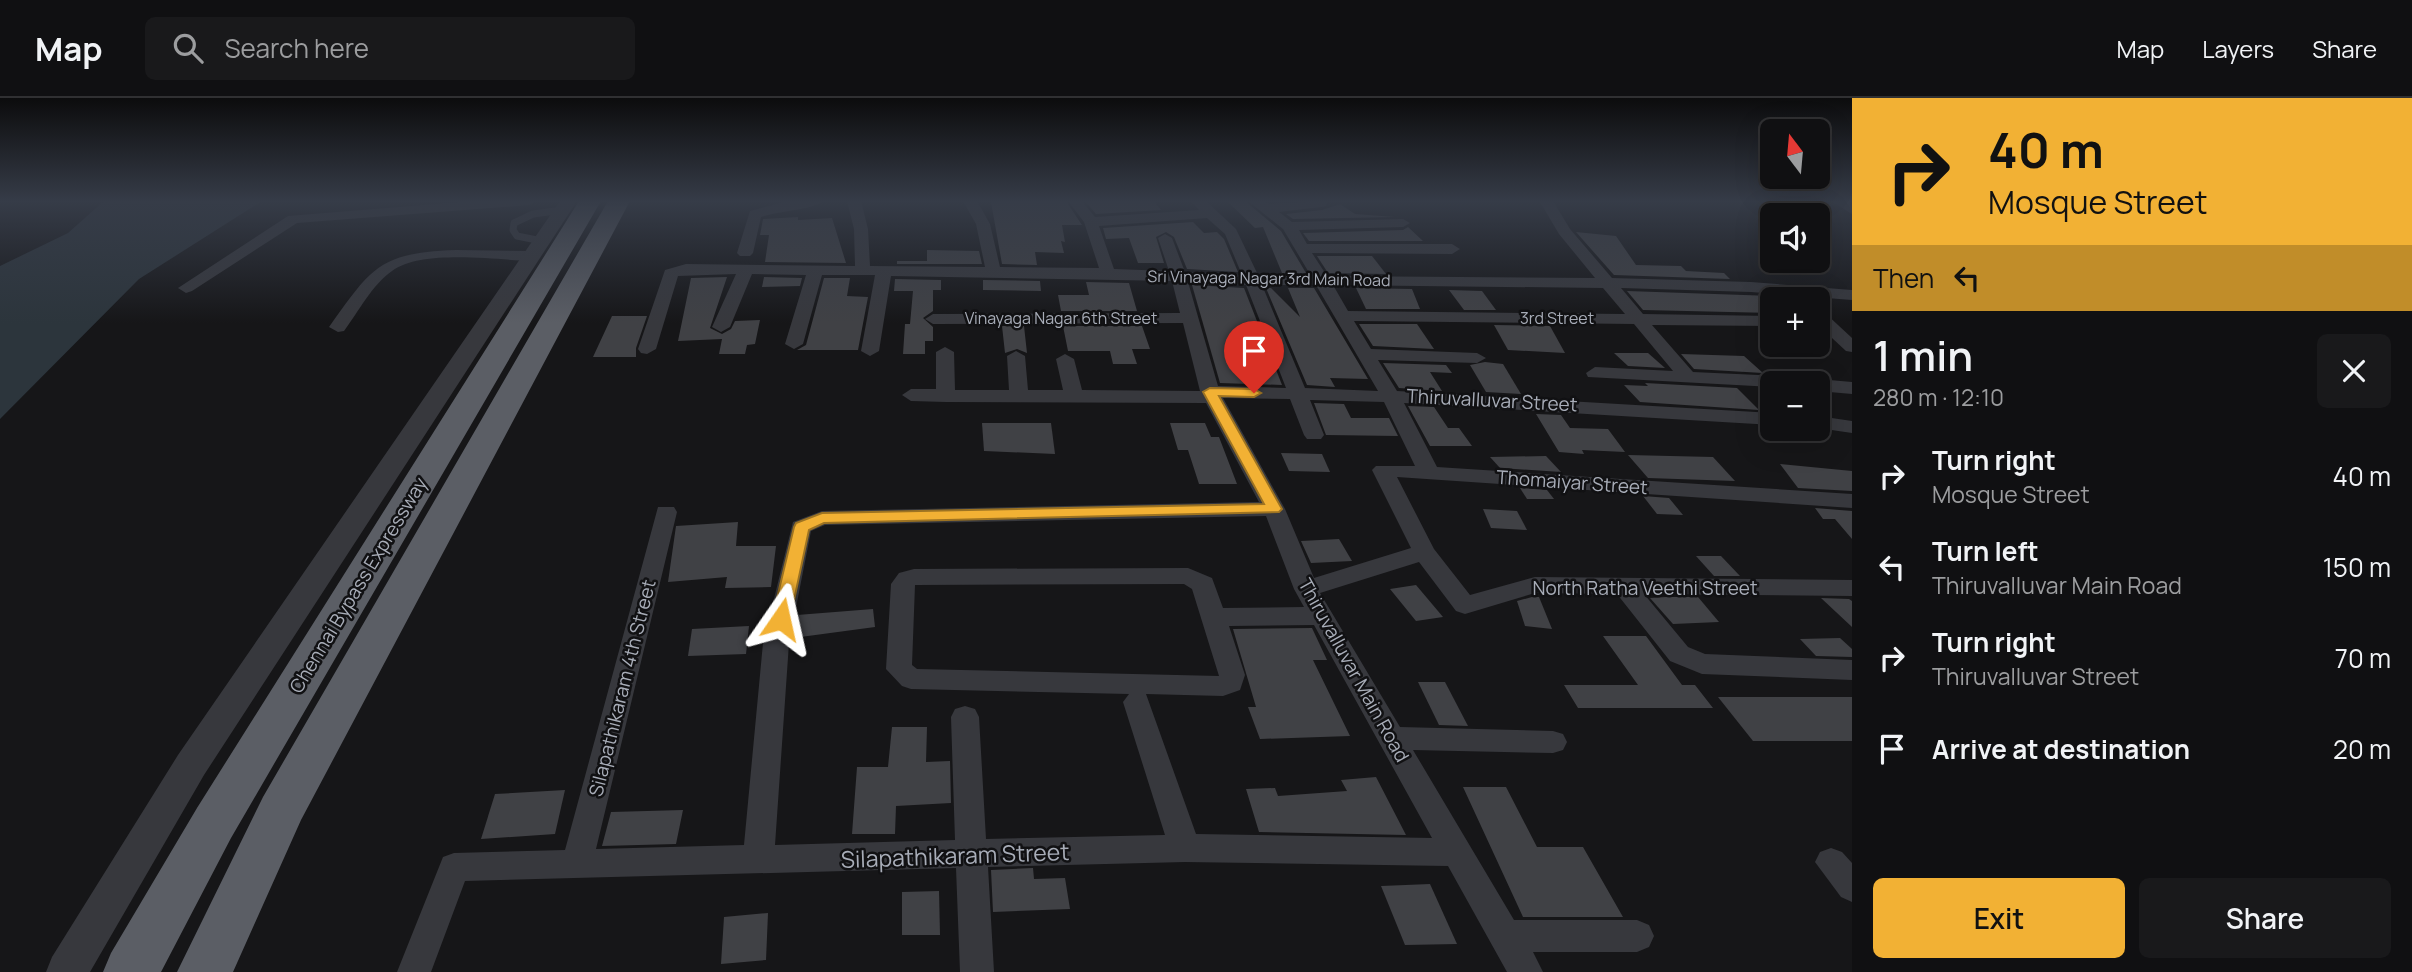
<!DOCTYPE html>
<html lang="en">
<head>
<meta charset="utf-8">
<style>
  :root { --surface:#101012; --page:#19191b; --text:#f1f3f6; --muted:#9c9d9f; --line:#303032; --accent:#f2b134 }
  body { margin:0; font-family:Manrope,sans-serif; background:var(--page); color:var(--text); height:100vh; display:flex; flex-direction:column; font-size:26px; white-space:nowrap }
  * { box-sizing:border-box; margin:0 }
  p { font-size:23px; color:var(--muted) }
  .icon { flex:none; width:38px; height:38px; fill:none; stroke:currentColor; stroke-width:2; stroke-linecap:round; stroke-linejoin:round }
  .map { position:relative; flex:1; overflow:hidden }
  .side { display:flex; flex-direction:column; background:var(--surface); width:560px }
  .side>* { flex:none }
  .guide { background:#f2b134; color:#111; overflow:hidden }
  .needle { width:46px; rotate:344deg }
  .buttons { position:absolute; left:1760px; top:21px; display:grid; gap:14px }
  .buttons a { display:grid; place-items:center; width:70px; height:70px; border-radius:10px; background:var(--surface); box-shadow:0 7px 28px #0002,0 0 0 2px var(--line); font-size:35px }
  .pin { position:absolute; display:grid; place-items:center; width:60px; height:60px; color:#fff; margin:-72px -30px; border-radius:50% 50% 50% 0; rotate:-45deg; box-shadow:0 0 7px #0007 }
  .pin .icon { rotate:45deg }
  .me { position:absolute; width:77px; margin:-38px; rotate:11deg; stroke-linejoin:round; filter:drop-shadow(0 0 5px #0008) }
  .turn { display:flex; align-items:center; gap:24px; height:147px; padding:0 21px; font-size:32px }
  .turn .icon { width:91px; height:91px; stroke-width:2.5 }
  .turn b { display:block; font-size:49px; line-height:60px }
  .then { display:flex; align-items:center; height:66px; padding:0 21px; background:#0003; gap:14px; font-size:26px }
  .round { display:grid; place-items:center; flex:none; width:74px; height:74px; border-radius:10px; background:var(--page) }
  .head { display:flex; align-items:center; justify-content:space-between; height:119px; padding:0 21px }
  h1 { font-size:42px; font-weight:600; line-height:52px }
  .cta { display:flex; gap:14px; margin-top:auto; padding:14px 21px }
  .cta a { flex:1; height:80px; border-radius:10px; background:var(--accent); color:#111; font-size:28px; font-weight:600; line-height:80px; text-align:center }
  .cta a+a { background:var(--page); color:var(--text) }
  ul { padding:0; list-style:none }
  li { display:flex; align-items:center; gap:21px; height:91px; padding:0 21px }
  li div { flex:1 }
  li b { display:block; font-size:26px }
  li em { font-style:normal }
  header { display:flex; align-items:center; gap:42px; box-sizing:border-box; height:98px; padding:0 35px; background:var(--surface); border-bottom:2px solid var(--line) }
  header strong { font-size:33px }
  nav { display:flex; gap:38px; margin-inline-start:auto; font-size:24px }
  .search { width:490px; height:63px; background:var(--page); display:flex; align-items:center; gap:18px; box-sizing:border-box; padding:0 24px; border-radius:10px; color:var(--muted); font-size:26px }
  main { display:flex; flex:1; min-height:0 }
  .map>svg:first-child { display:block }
</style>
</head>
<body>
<header>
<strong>Map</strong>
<div class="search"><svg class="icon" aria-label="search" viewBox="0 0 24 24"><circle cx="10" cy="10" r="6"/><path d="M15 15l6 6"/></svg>Search here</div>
<nav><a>Map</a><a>Layers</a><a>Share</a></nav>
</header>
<main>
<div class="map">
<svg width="1852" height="874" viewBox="0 0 1852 874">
  <rect width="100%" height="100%" fill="#161618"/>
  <path fill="#2c353c" d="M104,103H262L139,181L0,321V168L68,135Z"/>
  <g fill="#404145">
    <path d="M1066,103L1082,127H1062L1065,144L1061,143L1064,155L1035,154L1037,167L1002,166L991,104Z"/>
    <path d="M1085,103H1154L1161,112L1096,116Z"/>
    <path d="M1227,103H1245L1281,133L1306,175H1282L1263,129L1255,130Z"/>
    <path d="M1340,106L1355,116L1395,119L1293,121L1286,116L1322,112Z"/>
    <path d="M798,119V122L832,120L846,165L765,164L769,137H760L763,121Z"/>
    <path d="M1193,124L1204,135L1217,134L1224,141L1238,174L1187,171L1174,139L1166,134L1156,139L1164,165H1138L1129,140L1106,141L1103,130Z"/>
    <path d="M1408,129L1423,143H1309L1303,135L1403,132Z"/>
    <path d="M1576,134L1616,138L1636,167L1681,168L1686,173L1724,175L1730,181L1614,177Z"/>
    <path d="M927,152L979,153L982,166H897V163H927Z"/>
    <path d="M1317,158H1372L1386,176L1328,175Z"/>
    <path d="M727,179L710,230L722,236L731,231L735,223L760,222L755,246L747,247L745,256H719L722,241L678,243L691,180Z"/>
    <path d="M764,179L802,180L800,188L762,189Z"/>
    <path d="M824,180H850L847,198L868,199L858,252H797L806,247Z"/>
    <path d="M895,181L941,182V192H933V213L923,220L933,229V243H925V256H903L905,226H910L913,193H894Z"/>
    <path d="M983,182L1040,183L1041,193L983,192Z"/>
    <path d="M1086,184L1129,185L1137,213H1061L1058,197H1089Z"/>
    <path d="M1192,187L1244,190L1282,287L1220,285Z"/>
    <path d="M1266,190H1271L1300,219L1288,190H1314L1368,281L1330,280L1335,289L1307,287Z"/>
    <path d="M1356,190L1412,191L1420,211H1366Z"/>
    <path d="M1449,192L1482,193L1496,212H1464Z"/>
    <path d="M1627,193L1773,198V215L1643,212Z"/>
    <path d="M612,218H647L636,250V259H593Z"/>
    <path d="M1359,226H1417L1434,251L1373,248Z"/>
    <path d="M1494,227L1550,228L1565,255L1508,252Z"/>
    <path d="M1002,228H1024L1027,255L1017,251L1005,255Z"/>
    <path d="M1063,228H1142L1150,251H1132L1137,266H1113L1110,253H1068Z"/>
    <path d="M1614,255H1648L1665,270L1628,268Z"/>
    <path d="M1681,256L1744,258L1763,275L1694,271Z"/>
    <path d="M1485,264L1503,266L1521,296L1486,294L1470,267Z"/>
    <path d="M1383,265L1446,267L1452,275L1430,274L1442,293L1399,290Z"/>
    <path d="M1645,285L1737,290L1759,312L1640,304L1624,287L1648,288Z"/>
    <path d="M1314,305L1344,306L1351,320H1389L1398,338L1326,337Z"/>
    <path d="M1408,308L1434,309L1448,330H1459L1472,348H1430Z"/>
    <path d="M1536,316L1561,317L1570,330L1608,331L1625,354L1582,352L1584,356L1559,354Z"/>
    <path d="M982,325H1051L1055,356L984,353Z"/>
    <path d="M1170,325H1205L1211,339H1219L1237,386H1199L1188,352H1178Z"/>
    <path d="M1281,355L1322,356L1330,374L1289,373Z"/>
    <path d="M1628,357L1713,359L1735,383L1648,380Z"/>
    <path d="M1546,358L1561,374L1500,370L1490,359Z"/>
    <path d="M1780,366L1852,373V393L1798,390Z"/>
    <path d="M1520,390L1547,392L1554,401H1527Z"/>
    <path d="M1643,398L1669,400L1683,417L1657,416Z"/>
    <path d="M1815,410L1852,413V441L1835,421H1823Z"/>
    <path d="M1483,411L1517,413L1527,432L1491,430Z"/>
    <path d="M738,424L736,448H776L771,489L725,490L727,479L668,484L676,428Z"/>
    <path d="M1339,441L1352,463L1311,465L1301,443Z"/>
    <path d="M1696,458H1721L1740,478H1714Z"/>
    <path d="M1416,487L1443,519L1416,523L1390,491Z"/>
    <path d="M1532,499H1539L1552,531L1525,528L1517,503Z"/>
    <path d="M1666,499H1698L1719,524L1673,526L1650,500Z"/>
    <path d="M1821,500L1849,501L1852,503V529Z"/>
    <path d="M873,511L875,529L793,540L797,517Z"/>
    <path d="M749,528L746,556L688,558L692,531Z"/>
    <path d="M1312,530L1327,562H1313L1350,638L1260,641L1248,609H1256L1233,531Z"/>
    <path d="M1603,538H1646L1682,587H1695L1713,610H1578L1564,587H1638Z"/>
    <path d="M1840,540L1852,551V559L1816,558L1800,541Z"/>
    <path d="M1418,584H1445L1468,628L1439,627Z"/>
    <path d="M1718,599H1852V643H1753Z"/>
    <path d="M892,629H927L926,664L950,663L951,705L896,708L895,736H852L857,669H888Z"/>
    <path d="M1376,679L1406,737L1259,734L1246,691L1275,690L1278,698L1347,693L1341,682Z"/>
    <path d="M1463,689H1506L1537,749H1583L1623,819H1523Z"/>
    <path d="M565,692L555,736L481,741L495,696Z"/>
    <path d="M683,712L676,746L602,748L611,714Z"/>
    <path d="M1033,770L1034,781L1065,780L1070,811L993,814L991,772Z"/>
    <path d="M1430,786L1457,846L1405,847L1381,788Z"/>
    <path d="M939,793L940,837H902V794Z"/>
    <path d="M768,815L766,862L721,866L724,819Z"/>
  </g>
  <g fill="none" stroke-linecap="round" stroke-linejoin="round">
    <path stroke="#37383d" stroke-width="7" d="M542,143L517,138L513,132L514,125L533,116L563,112"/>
    <g fill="#37383d" fill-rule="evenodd">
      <path d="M473,103H536L529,107L297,125L192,193L186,195L178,190L288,118Z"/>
      <path d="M788,103H824C812,112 778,113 761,119L753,155L750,158H740L737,155L750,113Z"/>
      <path d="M847,103H861L868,131L870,168L985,169L976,126L963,103H977L990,126L1000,169L1099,170L1084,124L1068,103H1082L1095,119L1199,112L1191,103H1206L1236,131L1258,177L1311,178L1283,131L1248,103H1264L1269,106L1327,103L1326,108L1321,109L1279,114L1292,124L1403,121L1410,125L1403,129L1299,132L1307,146H1452L1460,151L1452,156L1312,155L1327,178L1595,180L1559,136L1540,104L1553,103L1570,131L1612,180L1751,184L1852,192V202L1751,194L1621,190L1643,216L1773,218V228L1652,227L1693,274L1801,279L1810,285L1818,281L1852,284V296L1818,293V285H1773V289L1588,279L1586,275L1595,269L1673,273L1634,226L1354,223L1371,251L1477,255L1486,260L1477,265L1378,262L1397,293L1773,315V327L1404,305L1437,369L1852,396V410L1397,379L1434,451L1470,497L1535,479L1852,482V498L1644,496L1688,549L1705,556L1852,562V582L1702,576L1670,563L1617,496L1535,495L1465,516L1456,513L1419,464L1320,495L1400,629L1553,633L1563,636L1567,644L1563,652L1553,655L1413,652L1514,822H1637L1649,827L1654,838L1649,849L1637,854H1533L1543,874H1507L1448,768L1185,764L988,769L994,874H960L956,770L465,783L431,874H397L443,759L454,755L565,752L658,409H674L677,414L596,751L744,747L763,545L793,424L822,413L1259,404L1206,305L946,304L911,303L902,297L911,291H936V254L945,249L954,254L955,292H1009L1007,258L1016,253L1025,258L1028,292H1063L1056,261L1065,256L1074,261L1082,292L1200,293L1183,225L933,226L925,221L933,216L1180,215L1172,183L891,178L879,253L870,258L861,253L875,177H822L803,246L794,251L785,246L806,177L752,176L730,229L721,234L712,229L736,176L678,178L656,251L647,256L641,255L638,251L665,172L686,166L855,168L854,131ZM1207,120L1225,136L1242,177L1185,174L1172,140L1165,136L1158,140L1169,173L1114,171L1099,128ZM1188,184L1246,187L1286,290L1218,288ZM1262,187H1316L1378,293L1305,290ZM1333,187L1603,190L1625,216L1348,213ZM1223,300L1290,301L1304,337L1307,341H1321L1324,337L1310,302L1384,304L1415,368H1376L1372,372L1411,450L1314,480L1285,411ZM1266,418L1294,491L1304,509L1223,510L1212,480L1188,470L914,471L899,475L891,486L886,571L902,588L911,591L1129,596L1123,604L1165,737L986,741L979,619L975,611L965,608L955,611L951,619L955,742L775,747L789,545L811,433L825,427ZM1184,486L1192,491L1219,578L917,571L912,567L915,487ZM1314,527L1432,740L1196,736L1146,596L1223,598L1240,592L1245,577L1229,528Z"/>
      <path d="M1831,103H1848L1852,106V116Z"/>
      <path d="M456,152L532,153L540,158L532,163C496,162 422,151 392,173C372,187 359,213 344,233L338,234L329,229C372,169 379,155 456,152Z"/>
      <path d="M1818,213L1824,214L1852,240V254L1846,253L1818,227Z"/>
      <path d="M1818,318L1852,323V335L1818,330Z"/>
      <path d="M1831,750L1842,754L1852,765V804L1841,799L1815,764L1820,754Z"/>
    </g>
    <path fill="#37383d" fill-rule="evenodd" d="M560,103H577L204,677L90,874H46L52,859L178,657Z"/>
    <g fill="#5b5e65" fill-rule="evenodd">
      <path d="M579,103H601L231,740L161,874H103L111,855L197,710Z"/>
      <path d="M608,103H630L301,722L233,874H177L263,699Z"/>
    </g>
  </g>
  <linearGradient id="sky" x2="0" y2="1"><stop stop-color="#0c0c0d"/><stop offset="0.46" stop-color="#363c48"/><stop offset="1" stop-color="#363c48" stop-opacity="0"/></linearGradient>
  <rect width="1852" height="225" fill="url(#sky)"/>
  <path fill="#f2b134" stroke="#9d7322" stroke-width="2" d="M1210,290L1254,291L1261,295L1254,299L1219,298L1282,411L1279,414L824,425L809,432L790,521L781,528L772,521L794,429L796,425L822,415L1264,406L1203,294Z"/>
  <g text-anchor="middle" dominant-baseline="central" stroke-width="5" stroke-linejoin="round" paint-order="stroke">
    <g font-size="16" fill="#a8adb8" stroke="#111113">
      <text transform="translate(1269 180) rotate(1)">Sri Vinayaga Nagar 3rd Main Road</text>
      <text x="1061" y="220">Vinayaga Nagar 6th Street</text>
      <text x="1557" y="220">3rd Street</text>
    </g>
    <g font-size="19" fill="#a8adb8" stroke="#111113">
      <text transform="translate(1492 302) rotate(3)">Thiruvalluvar Street</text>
      <text transform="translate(1572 384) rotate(4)">Thomaiyar Street</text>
      <text transform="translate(358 487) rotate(-59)">Chennai Bypass Expressway</text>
      <text x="1645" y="490">North Ratha Veethi Street</text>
      <text transform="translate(1354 572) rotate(61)">Thiruvalluvar Main Road</text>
      <text transform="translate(622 590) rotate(-76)">Silapathikaram 4th Street</text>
    </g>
    <g font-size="23" fill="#a8adb8" stroke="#111113">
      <text transform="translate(955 757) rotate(-2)">Silapathikaram Street</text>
    </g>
  </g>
</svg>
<div class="buttons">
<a><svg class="needle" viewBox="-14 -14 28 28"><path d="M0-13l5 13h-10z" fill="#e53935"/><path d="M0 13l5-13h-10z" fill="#9c9d9f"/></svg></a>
<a><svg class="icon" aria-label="sound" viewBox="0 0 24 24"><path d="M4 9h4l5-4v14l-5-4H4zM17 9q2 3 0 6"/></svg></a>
<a>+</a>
<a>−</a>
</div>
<div class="pin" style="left:1254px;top:295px;background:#d93025"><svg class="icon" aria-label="arrive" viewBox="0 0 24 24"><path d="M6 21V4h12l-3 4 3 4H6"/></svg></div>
<svg class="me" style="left:781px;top:521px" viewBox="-20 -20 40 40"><path d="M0-17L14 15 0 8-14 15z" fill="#f2b134" stroke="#fff" stroke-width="4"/></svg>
</div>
<section class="side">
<div class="guide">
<div class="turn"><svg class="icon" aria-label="right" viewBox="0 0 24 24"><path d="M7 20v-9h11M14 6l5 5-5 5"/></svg><div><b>40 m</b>Mosque Street</div></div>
<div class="then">Then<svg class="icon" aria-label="left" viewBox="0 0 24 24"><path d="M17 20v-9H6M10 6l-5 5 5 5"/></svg></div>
</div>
<div class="head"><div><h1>1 min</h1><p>280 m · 12:10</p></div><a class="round"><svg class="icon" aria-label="close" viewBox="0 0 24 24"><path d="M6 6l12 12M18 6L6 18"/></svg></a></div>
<ul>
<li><svg class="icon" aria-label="right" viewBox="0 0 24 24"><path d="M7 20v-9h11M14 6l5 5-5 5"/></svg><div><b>Turn right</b><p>Mosque Street</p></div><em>40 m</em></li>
<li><svg class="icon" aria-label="left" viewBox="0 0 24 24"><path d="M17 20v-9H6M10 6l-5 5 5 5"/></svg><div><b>Turn left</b><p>Thiruvalluvar Main Road</p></div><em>150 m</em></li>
<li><svg class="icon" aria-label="right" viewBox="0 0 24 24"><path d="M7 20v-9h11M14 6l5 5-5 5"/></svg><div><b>Turn right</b><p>Thiruvalluvar Street</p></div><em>70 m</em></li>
<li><svg class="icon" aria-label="arrive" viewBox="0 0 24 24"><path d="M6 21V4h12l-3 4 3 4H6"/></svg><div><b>Arrive at destination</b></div><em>20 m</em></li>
</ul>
<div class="cta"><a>Exit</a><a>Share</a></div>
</section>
</main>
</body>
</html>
